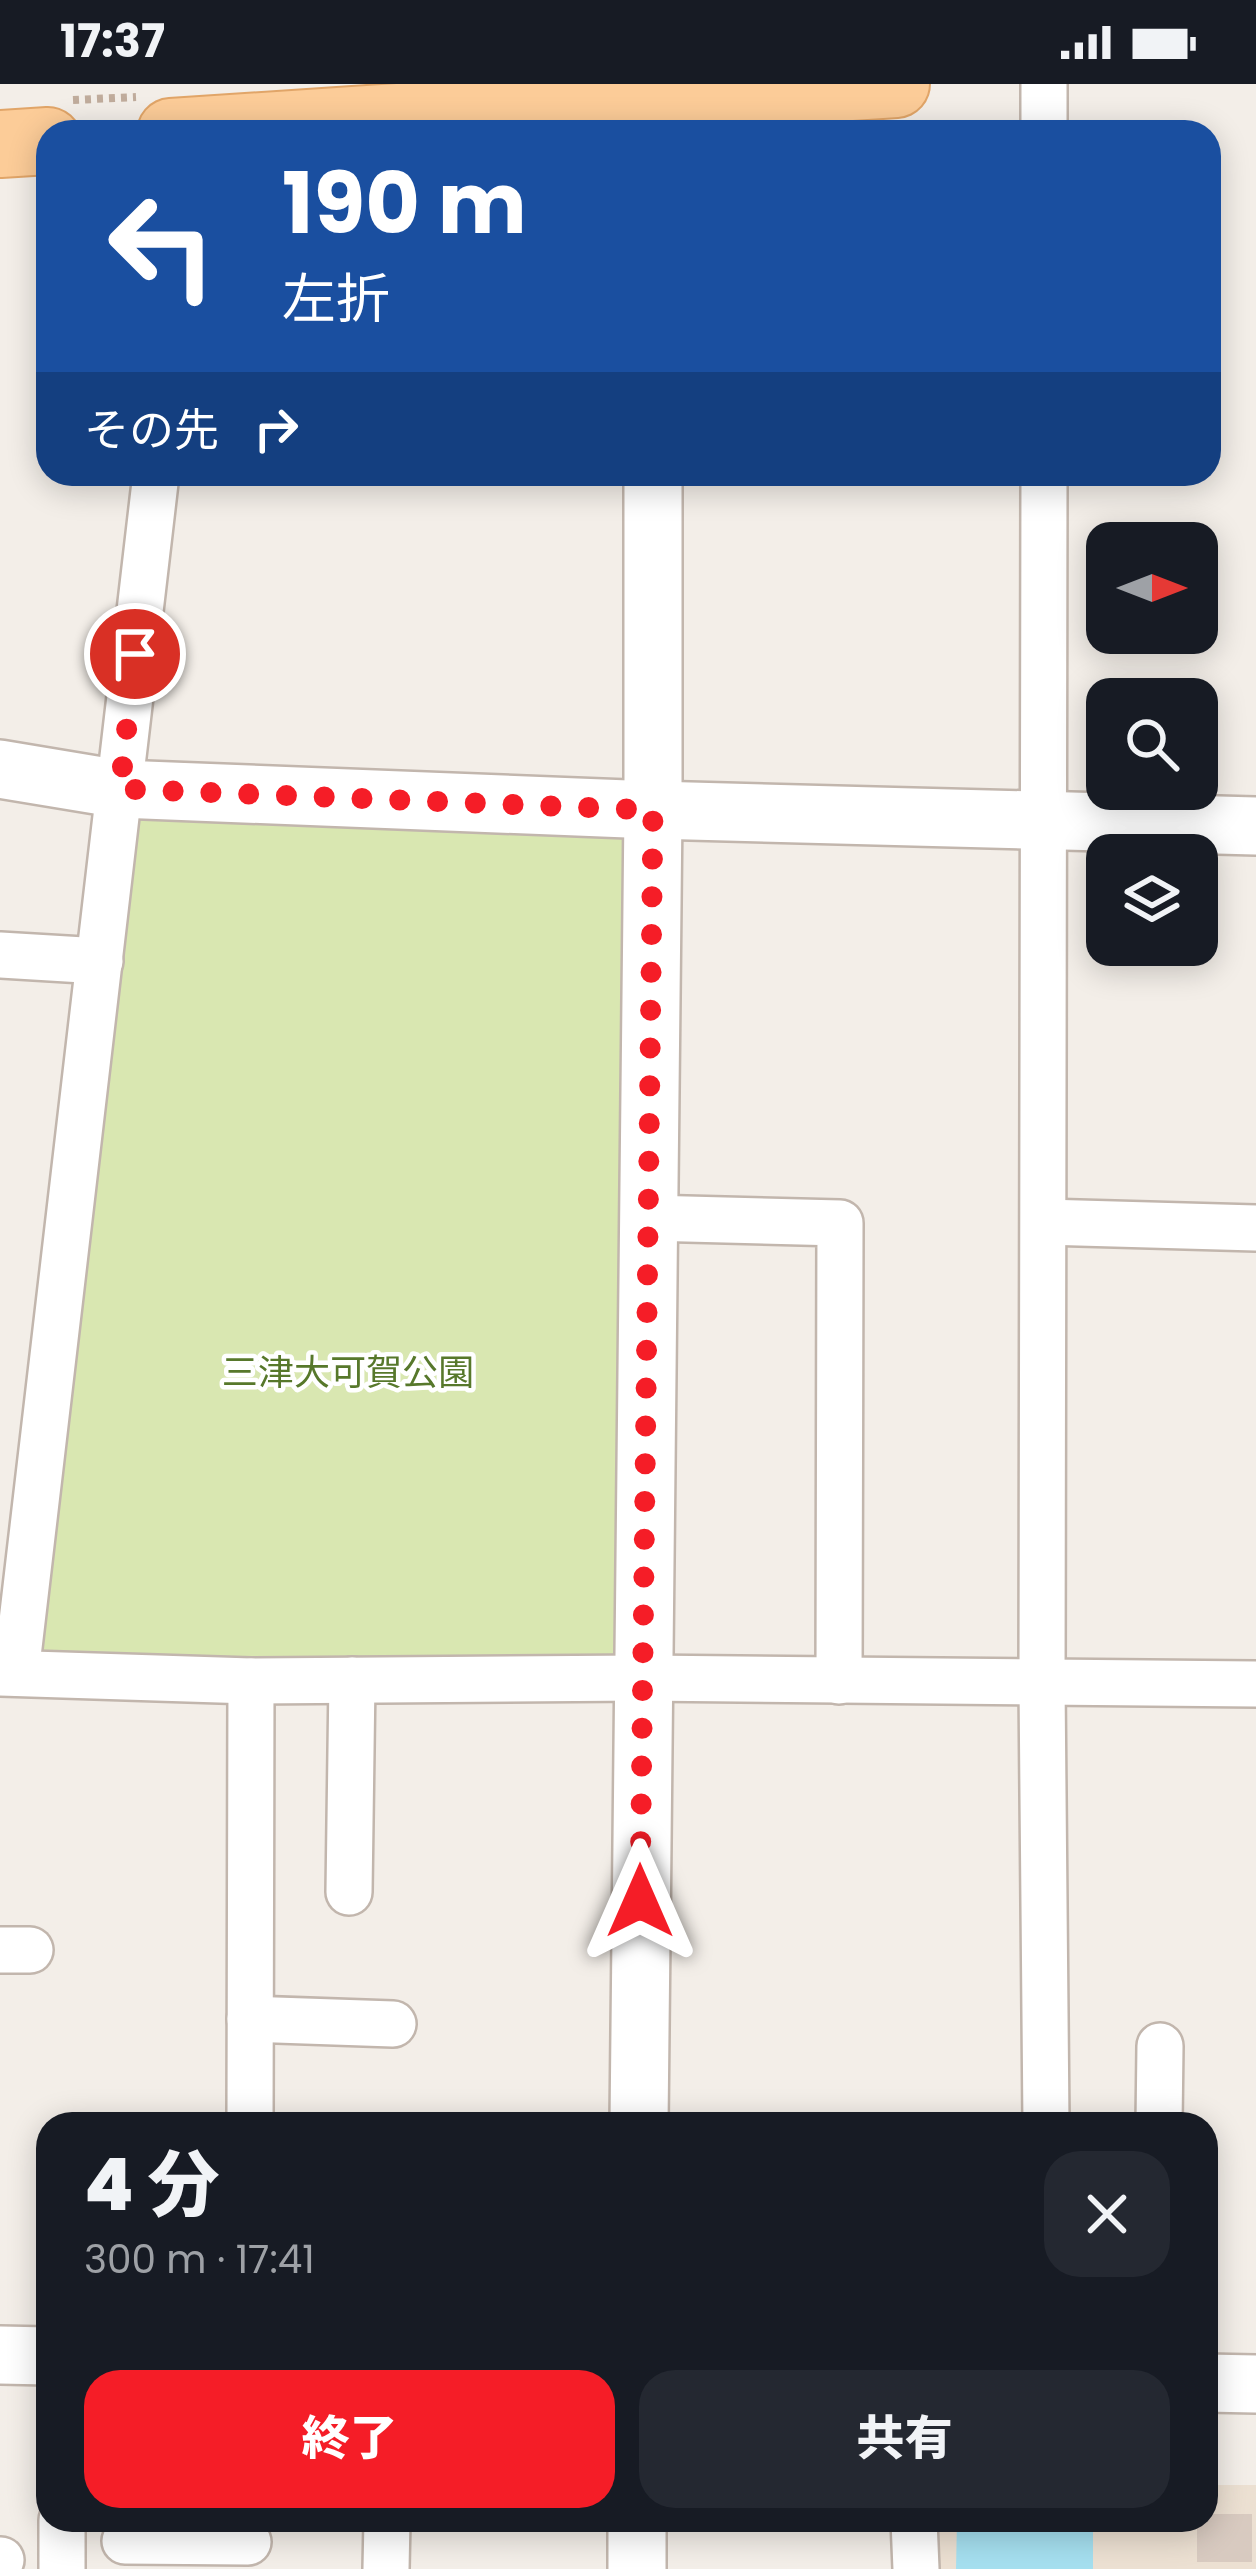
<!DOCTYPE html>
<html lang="ja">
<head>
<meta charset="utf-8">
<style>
  :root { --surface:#171b24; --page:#242831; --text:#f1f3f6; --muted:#9ea1a6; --accent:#f51d27 }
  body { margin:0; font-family:Poppins,"Noto Sans JP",sans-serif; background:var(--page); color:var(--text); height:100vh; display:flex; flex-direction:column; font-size:45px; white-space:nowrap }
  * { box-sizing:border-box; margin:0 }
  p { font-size:39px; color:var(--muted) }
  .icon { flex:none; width:66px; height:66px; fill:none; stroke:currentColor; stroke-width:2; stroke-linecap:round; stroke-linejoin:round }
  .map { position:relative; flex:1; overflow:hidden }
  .side { position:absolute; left:36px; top:2028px; width:1182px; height:420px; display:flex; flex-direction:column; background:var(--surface); border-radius:36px; box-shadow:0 6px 30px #0003 }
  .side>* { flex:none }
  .banner { position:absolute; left:36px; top:36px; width:1185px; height:366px; border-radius:36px; box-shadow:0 6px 30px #0003; background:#1a4fa0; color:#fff; overflow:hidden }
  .needle { width:78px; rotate:90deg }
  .fabs { position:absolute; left:1086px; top:438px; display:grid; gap:24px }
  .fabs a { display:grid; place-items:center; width:132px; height:132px; border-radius:24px; background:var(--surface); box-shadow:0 6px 30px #0003; font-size:60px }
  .pin { position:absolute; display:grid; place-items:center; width:102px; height:102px; color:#fff; margin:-51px; border:6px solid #fff; border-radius:50%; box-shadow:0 3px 12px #0007 }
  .me { position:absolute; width:132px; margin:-66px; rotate:0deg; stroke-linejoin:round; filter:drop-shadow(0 0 9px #0008) }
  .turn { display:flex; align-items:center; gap:42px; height:252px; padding:0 48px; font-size:54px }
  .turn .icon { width:156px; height:156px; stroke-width:2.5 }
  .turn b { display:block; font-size:84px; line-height:102px }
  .then { display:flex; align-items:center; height:114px; padding:0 48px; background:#0003; gap:24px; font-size:45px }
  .round { display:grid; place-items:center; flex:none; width:126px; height:126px; border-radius:36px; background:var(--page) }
  .headline { display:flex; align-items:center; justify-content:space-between; height:204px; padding:0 48px }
  h1 { font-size:72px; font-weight:800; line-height:90px }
  .button { display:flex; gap:24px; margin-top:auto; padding:24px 48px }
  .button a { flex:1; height:138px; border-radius:36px; background:var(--accent); color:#fff; font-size:48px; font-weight:800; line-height:138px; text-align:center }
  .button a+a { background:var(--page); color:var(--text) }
  .status { display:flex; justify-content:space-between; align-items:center; height:84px; padding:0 60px; background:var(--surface); direction:ltr }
  .status svg { height:33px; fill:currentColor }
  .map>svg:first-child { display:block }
</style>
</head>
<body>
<div class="status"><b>17:37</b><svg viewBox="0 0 49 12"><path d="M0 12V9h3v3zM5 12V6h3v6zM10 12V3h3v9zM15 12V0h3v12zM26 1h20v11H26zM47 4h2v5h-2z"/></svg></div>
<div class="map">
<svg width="1256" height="2485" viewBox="0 0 1256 2485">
  <rect width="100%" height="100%" fill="#f3eee8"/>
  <path fill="#ece0d2" d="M1206,2401H1256V2485H928L927,2436H1206Z"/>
  <path fill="#d9e7b1" d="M129,717L638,737L630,1580L28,1577Z"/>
  <path fill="#a5dfef" d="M957,2436H1093V2485H956Z"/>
  <path fill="#d8cac0" d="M1206,2430H1252V2478H1197V2436H1206Z"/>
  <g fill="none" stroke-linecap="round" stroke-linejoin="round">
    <defs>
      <g id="minor">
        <path d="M1044,0V48"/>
        <path d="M1044,390L1042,1600L1046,2040"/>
        <path d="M0,871L100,877"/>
        <path d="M648,1134L840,1139L839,1597"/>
        <path d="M1044,1138L1256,1144"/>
        <path d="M0,1589L251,1597L642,1594L1256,1600"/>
        <path d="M16,1589L156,390"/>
        <path d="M349,1808L352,1596"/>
        <path d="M0,1866H30"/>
        <path d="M250,1935L393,1940"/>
        <path d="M250,2040L251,1597"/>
        <path d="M1159,2040L1160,1962"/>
        <path d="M62,2436V2485"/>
        <path d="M914,2436L916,2485"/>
        <path d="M125,2457L248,2458"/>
        <path d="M0,2476H1"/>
        <path d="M386,2485L387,2436"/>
      </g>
      <g id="tertiary">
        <path d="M0,685L120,705L653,726L1256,742"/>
        <path d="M639,2040L653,726V390"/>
        <path d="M0,2271L48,2272"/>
        <path d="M1206,2299L1256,2300"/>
        <path d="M637,2485V2436"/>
      </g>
      <g id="primary">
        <path d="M171,48L896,0"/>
        <path d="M0,60L48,57"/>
      </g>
    </defs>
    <use href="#minor" stroke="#c2b6ad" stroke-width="50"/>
    <use href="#tertiary" stroke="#c2b6ad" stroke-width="62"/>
    <use href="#primary" stroke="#e1a568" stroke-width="70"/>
    <path stroke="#c0ac9c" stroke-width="8" stroke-dasharray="6 6" stroke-linecap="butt" d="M73,16L136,13"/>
    <use href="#minor" stroke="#fff" stroke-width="45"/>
    <use href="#tertiary" stroke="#fff" stroke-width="57"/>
    <use href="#primary" stroke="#fccc98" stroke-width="66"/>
  </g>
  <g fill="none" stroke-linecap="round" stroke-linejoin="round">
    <path stroke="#f51d27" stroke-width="21" stroke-dasharray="0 37.8" d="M135,570L120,705L653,726L640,1817"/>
  </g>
  <g text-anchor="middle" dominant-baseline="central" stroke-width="9" stroke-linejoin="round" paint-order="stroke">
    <g font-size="36" fill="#57782b" stroke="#fff">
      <text x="348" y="1288">三津大可賀公園</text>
    </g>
  </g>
</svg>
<div class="fabs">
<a><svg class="needle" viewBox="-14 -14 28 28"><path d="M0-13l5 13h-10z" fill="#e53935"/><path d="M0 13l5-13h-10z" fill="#9ea1a6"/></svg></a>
<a><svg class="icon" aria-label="search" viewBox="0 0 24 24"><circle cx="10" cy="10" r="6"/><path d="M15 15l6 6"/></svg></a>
<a><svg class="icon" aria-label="layers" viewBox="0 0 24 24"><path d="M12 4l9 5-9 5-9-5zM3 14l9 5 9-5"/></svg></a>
</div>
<div class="pin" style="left:135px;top:570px;background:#d93025"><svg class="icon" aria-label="arrive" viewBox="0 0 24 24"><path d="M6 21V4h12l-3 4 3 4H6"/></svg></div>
<svg class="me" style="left:640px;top:1817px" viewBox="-20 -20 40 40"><path d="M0-17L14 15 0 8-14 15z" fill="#f51d27" stroke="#fff" stroke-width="4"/></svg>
<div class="banner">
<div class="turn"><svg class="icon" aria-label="left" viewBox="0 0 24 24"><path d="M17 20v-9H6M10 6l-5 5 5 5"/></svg><div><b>190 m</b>左折</div></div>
<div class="then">その先<svg class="icon" aria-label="right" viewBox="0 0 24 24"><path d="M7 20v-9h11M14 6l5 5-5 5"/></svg></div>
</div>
<section class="side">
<div class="headline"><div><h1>4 分</h1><p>300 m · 17:41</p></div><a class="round"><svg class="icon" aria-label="close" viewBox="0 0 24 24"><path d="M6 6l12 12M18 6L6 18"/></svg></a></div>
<div class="button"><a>終了</a><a>共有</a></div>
</section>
</div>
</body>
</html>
